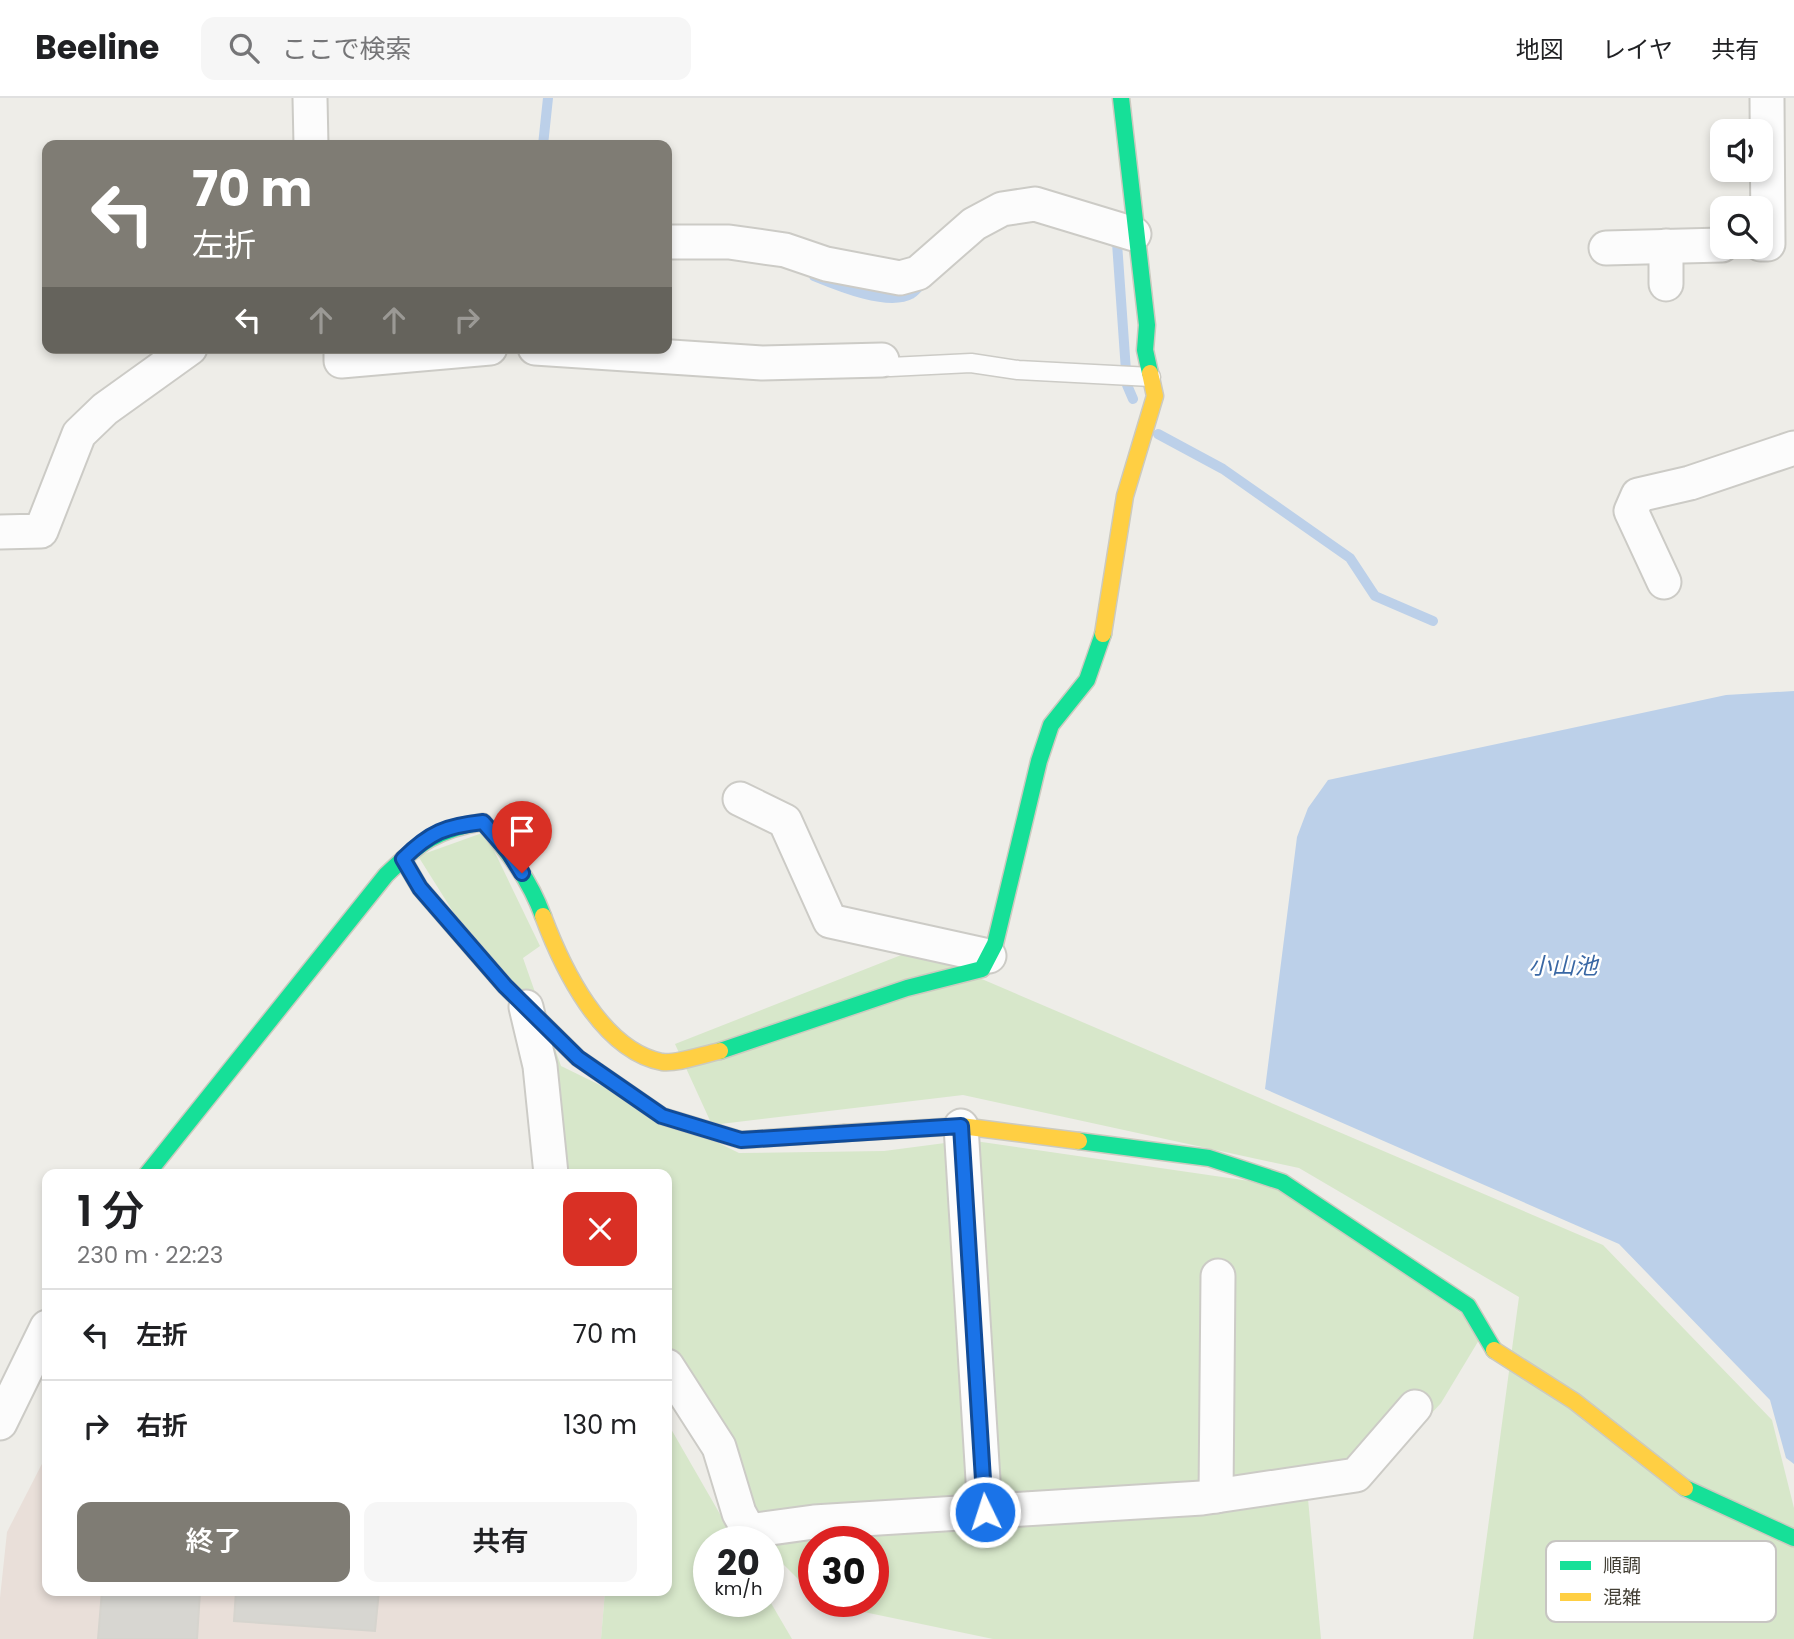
<!DOCTYPE html>
<html lang="ja">
<head>
<meta charset="utf-8">
<style>
  :root { --surface:#fff; --page:#f6f6f6; --text:#202124; --muted:#757577; --line:#e0e0e0; --accent:#7f7c74 }
  body { margin:0; font-family:Poppins,"Noto Sans JP",sans-serif; background:var(--page); color:var(--text); height:100vh; display:flex; flex-direction:column; font-size:26px; white-space:nowrap }
  * { box-sizing:border-box; margin:0 }
  p { font-size:23px; color:var(--muted) }
  .icon { flex:none; width:38px; height:38px; fill:none; stroke:currentColor; stroke-width:2; stroke-linecap:round; stroke-linejoin:round }
  .map { position:relative; flex:1; overflow:hidden }
  .details { position:absolute; left:42px; top:1071px; width:630px; height:427px; display:flex; flex-direction:column; background:var(--surface); border-radius:14px; box-shadow:0 4px 10px #0003 }
  .details>* { flex:none }
  .hud { position:absolute; left:42px; top:42px; width:630px; height:214px; border-radius:14px; box-shadow:0 4px 10px #0003; background:#7f7c74; color:#fff; overflow:hidden }
  .tools { position:absolute; left:1710px; top:21px; display:grid; gap:14px }
  .tools a { display:grid; place-items:center; width:63px; height:63px; border-radius:14px; background:var(--surface); box-shadow:0 4px 10px #0003; font-size:35px }
  .speed { position:absolute; left:693px; top:1428px; display:flex; gap:14px; font-size:35px; font-weight:700; text-align:center }
  .speed>* { display:grid; place-content:center; width:91px; height:91px; border-radius:50%; background:var(--surface); box-shadow:0 4px 10px #0003; line-height:1 }
  .speed small { font-size:18px; font-weight:400 }
  .speed .limit { border:10px solid #d22; background:#fff; color:#111 }
  .pin { position:absolute; display:grid; place-items:center; width:60px; height:60px; color:#fff; margin:-72px -30px; border-radius:50% 50% 50% 0; rotate:-45deg; box-shadow:0 0 7px #0007 }
  .pin .icon { rotate:45deg }
  .me { position:absolute; width:77px; margin:-38px; rotate:356deg; stroke-linejoin:round; filter:drop-shadow(0 0 5px #0008) }
  .turn { display:flex; align-items:center; gap:24px; height:147px; padding:0 35px; font-size:32px }
  .turn .icon { width:91px; height:91px; stroke-width:2.5 }
  .turn b { display:block; font-size:49px; line-height:60px }
  .lanes { display:flex; align-items:center; height:66px; padding:0 35px; background:#0003; justify-content:center; gap:35px; direction:ltr }
  .lanes .off { opacity:.35 }
  .round { display:grid; place-items:center; flex:none; width:74px; height:74px; border-radius:14px; background:var(--page) }
  .summary { display:flex; align-items:center; justify-content:space-between; height:119px; padding:0 35px }
  h1 { font-size:42px; font-weight:600; line-height:52px }
  .action { display:flex; gap:14px; margin-top:auto; padding:14px 35px }
  .action a { flex:1; height:80px; border-radius:14px; background:var(--accent); color:#fff; font-size:28px; font-weight:600; line-height:80px; text-align:center }
  .action a+a { background:var(--page); color:var(--text) }
  ul { padding:0; list-style:none }
  li { display:flex; align-items:center; gap:21px; height:91px; padding:0 35px; border-top:2px solid var(--line) }
  li div { flex:1 }
  li b { display:block; font-size:26px }
  li em { font-style:normal }
  header { display:flex; align-items:center; gap:42px; box-sizing:border-box; height:98px; padding:0 35px; background:var(--surface); border-bottom:2px solid var(--line) }
  header strong { font-size:33px }
  nav { display:flex; gap:38px; margin-inline-start:auto; font-size:24px }
  .search { width:490px; height:63px; background:var(--page); display:flex; align-items:center; gap:18px; box-sizing:border-box; padding:0 24px; border-radius:14px; color:var(--muted); font-size:26px }
  .map>svg:first-child { display:block }
</style>
</head>
<body>
<header>
<strong>Beeline</strong>
<div class="search"><svg class="icon" aria-label="search" viewBox="0 0 24 24"><circle cx="10" cy="10" r="6"/><path d="M15 15l6 6"/></svg>ここで検索</div>
<nav><a>地図</a><a>レイヤ</a><a>共有</a></nav>
</header>
<div class="map">
<svg width="1794" height="1541" viewBox="0 0 1794 1541">
  <rect width="100%" height="100%" fill="#eeede8"/>
  <path fill="#e9dfd9" d="M47,1356V1493H605L601,1541H0V1500L7,1434Z"/>
  <g fill="#d7e7ca">
    <path d="M485,734L540,848L523,860L561,968L739,1055L884,1053L968,1042L1277,1087L1485,1232L1441,1305L1375,1377L1308,1401L1321,1541H993L821,1505L819,1503H873V1444H814V1497L783,1466L751,1415L689,1280L667,1248V1076H561L552,971L418,758Z"/>
    <path d="M914,852L1603,1147L1772,1322L1794,1410V1541H1473L1519,1199L1299,1070L963,997L712,1027L675,946Z"/>
    <path d="M667,1324L736,1444H709V1503H768V1500L792,1541H601L605,1493H667Z"/>
  </g>
  <path fill="#bcd0e9" d="M1794,593V1366L1786,1360L1770,1302L1619,1146L1265,991L1297,739L1308,710L1328,682L1726,597Z"/>
  <g fill="none" stroke-linecap="round" stroke-linejoin="round">
    <g stroke="#bcd0e9" stroke-width="10">
      <path d="M543,47L548,0"/>
      <path d="M1107,141L1117,145L1127,287L1133,301"/>
      <path d="M814,178C836,187 888,209 911,196C915,194 919,188 923,185"/>
      <path d="M1158,336L1223,371L1350,460L1375,498L1433,523"/>
    </g>
  </g>
  <g fill="#d7d6d1" stroke="#d6d4ce" stroke-width="2">
    <path d="M102,1493L200,1494L197,1541H98Z"/>
    <path d="M236,1493H379L375,1533L234,1523Z"/>
  </g>
  <g fill="none" stroke-linecap="round" stroke-linejoin="round">
    <defs>
      <path id="lane" d="M882,262L890,269L971,265L1018,272L1151,279"/>
      <g id="street">
        <path d="M310,0L311,47"/>
        <path d="M667,144H729L785,152L826,166L900,180L918,175L974,126L1002,111L1035,106L1134,136"/>
        <path d="M1760,146H1768L1767,0"/>
        <path d="M1666,148V186"/>
        <path d="M1606,150L1722,147"/>
        <path d="M341,250V263L490,250"/>
        <path d="M535,250L762,265L882,262"/>
        <path d="M0,434L41,433L79,336L105,311L190,250"/>
        <path d="M1664,484L1631,413L1638,397L1690,385L1794,350"/>
        <path d="M740,701L785,723L830,823L989,858"/>
        <path d="M526,909L540,968L551,1076"/>
        <path d="M961,1028L985,1414"/>
        <path d="M667,1268L719,1349L739,1415L749,1433L814,1424L1202,1400L1356,1377L1415,1309"/>
        <path d="M0,1325L47,1229"/>
        <path d="M1216,1398L1218,1178"/>
      </g>
      <g id="fast">
        <path d="M1121,0L1147,227L1145,252L1150,275"/>
        <path d="M403,761L420,790L505,888L578,960L662,1018L741,1042L844,1035"/>
        <path d="M720,953L907,890L982,871L995,846L1039,663L1051,627L1087,582L1103,536"/>
        <path d="M1079,1043L1209,1060L1282,1084L1468,1208L1494,1252"/>
        <path d="M147,1076L386,777C419,745 437,731 483,724C508,753 530,782 543,818"/>
        <path d="M1685,1390L1794,1440"/>
      </g>
      <g id="slow">
        <path d="M1103,536L1125,398L1155,298L1150,275"/>
        <path d="M543,818C562,869 601,952 662,964C678,966 704,956 720,953"/>
        <path d="M844,1035L961,1028L1079,1043"/>
        <path d="M1494,1252L1574,1303L1685,1390"/>
      </g>
    </defs>
    <use href="#lane" stroke="#cccbc6" stroke-width="21"/>
    <use href="#street" stroke="#cccbc6" stroke-width="37"/>
    <use href="#fast" stroke="#cccabf" stroke-width="19"/>
    <use href="#slow" stroke="#cccabf" stroke-width="19"/>
    <use href="#lane" stroke="#fcfcfc" stroke-width="18"/>
    <use href="#street" stroke="#fcfcfc" stroke-width="33"/>
    <use href="#fast" stroke="#16e098" stroke-width="16"/>
    <use href="#slow" stroke="#ffcf43" stroke-width="16"/>
  </g>
  <g fill="none" stroke-linecap="round" stroke-linejoin="round">
    <defs>
      <path id="route" d="M522,775L509,754L483,724C446,728 430,734 403,761L420,790L505,888L578,960L662,1018L741,1042L961,1028L985,1414"/>
    </defs>
    <use href="#route" stroke="#114b97" stroke-width="18"/>
    <use href="#route" stroke="#1a73e8" stroke-width="12"/>
  </g>
  <g text-anchor="middle" dominant-baseline="central" stroke-width="5" stroke-linejoin="round" paint-order="stroke">
    <g font-size="23" font-style="italic" fill="#3967a4" stroke="#fff">
      <text x="1563" y="868">小山池</text>
    </g>
  </g>
  <rect x="1546" y="1443" width="230" height="81" rx="10" fill="#fff" stroke="#c7c5c2" stroke-width="2"/>
  <rect x="1560" y="1463" width="31" height="9" fill="#16e098"/>
  <rect x="1560" y="1495" width="31" height="8" fill="#ffcf43"/>
  <g font-size="19" fill="#433f35">
    <text x="1603" y="1474">順調</text>
    <text x="1603" y="1506">混雑</text>
  </g>
</svg>
<div class="tools">
<a><svg class="icon" aria-label="sound" viewBox="0 0 24 24"><path d="M4 9h4l5-4v14l-5-4H4zM17 9q2 3 0 6"/></svg></a>
<a><svg class="icon" aria-label="search" viewBox="0 0 24 24"><circle cx="10" cy="10" r="6"/><path d="M15 15l6 6"/></svg></a>
</div>
<div class="speed"><div>20<small>km/h</small></div><div class="limit">30</div></div>
<div class="pin" style="left:522px;top:775px;background:#d93025"><svg class="icon" aria-label="arrive" viewBox="0 0 24 24"><path d="M6 21V4h12l-3 4 3 4H6"/></svg></div>
<svg class="me" style="left:985px;top:1414px" viewBox="-20 -20 40 40"><circle r="17" fill="#1a73e8" stroke="#fff" stroke-width="3"/><path d="M0-11L8 9 0 5-8 9z" fill="#fff"/></svg>
<div class="hud">
<div class="turn"><svg class="icon" aria-label="left" viewBox="0 0 24 24"><path d="M17 20v-9H6M10 6l-5 5 5 5"/></svg><div><b>70 m</b>左折</div></div>
<div class="lanes"><svg class="icon" aria-label="left" viewBox="0 0 24 24"><path d="M17 20v-9H6M10 6l-5 5 5 5"/></svg><svg class="icon off" aria-label="ahead" viewBox="0 0 24 24"><path d="M12 20V5M6 11l6-6 6 6"/></svg><svg class="icon off" aria-label="ahead" viewBox="0 0 24 24"><path d="M12 20V5M6 11l6-6 6 6"/></svg><svg class="icon off" aria-label="right" viewBox="0 0 24 24"><path d="M7 20v-9h11M14 6l5 5-5 5"/></svg></div>
</div>
<section class="details">
<div class="summary"><div><h1>1 分</h1><p>230 m · 22:23</p></div><a class="round" style="background:#d93025;color:#fff"><svg class="icon" aria-label="close" viewBox="0 0 24 24"><path d="M6 6l12 12M18 6L6 18"/></svg></a></div>
<ul>
<li><svg class="icon" aria-label="left" viewBox="0 0 24 24"><path d="M17 20v-9H6M10 6l-5 5 5 5"/></svg><div><b>左折</b></div><em>70 m</em></li>
<li><svg class="icon" aria-label="right" viewBox="0 0 24 24"><path d="M7 20v-9h11M14 6l5 5-5 5"/></svg><div><b>右折</b></div><em>130 m</em></li>
</ul>
<div class="action"><a>終了</a><a>共有</a></div>
</section>
</div>
</body>
</html>
